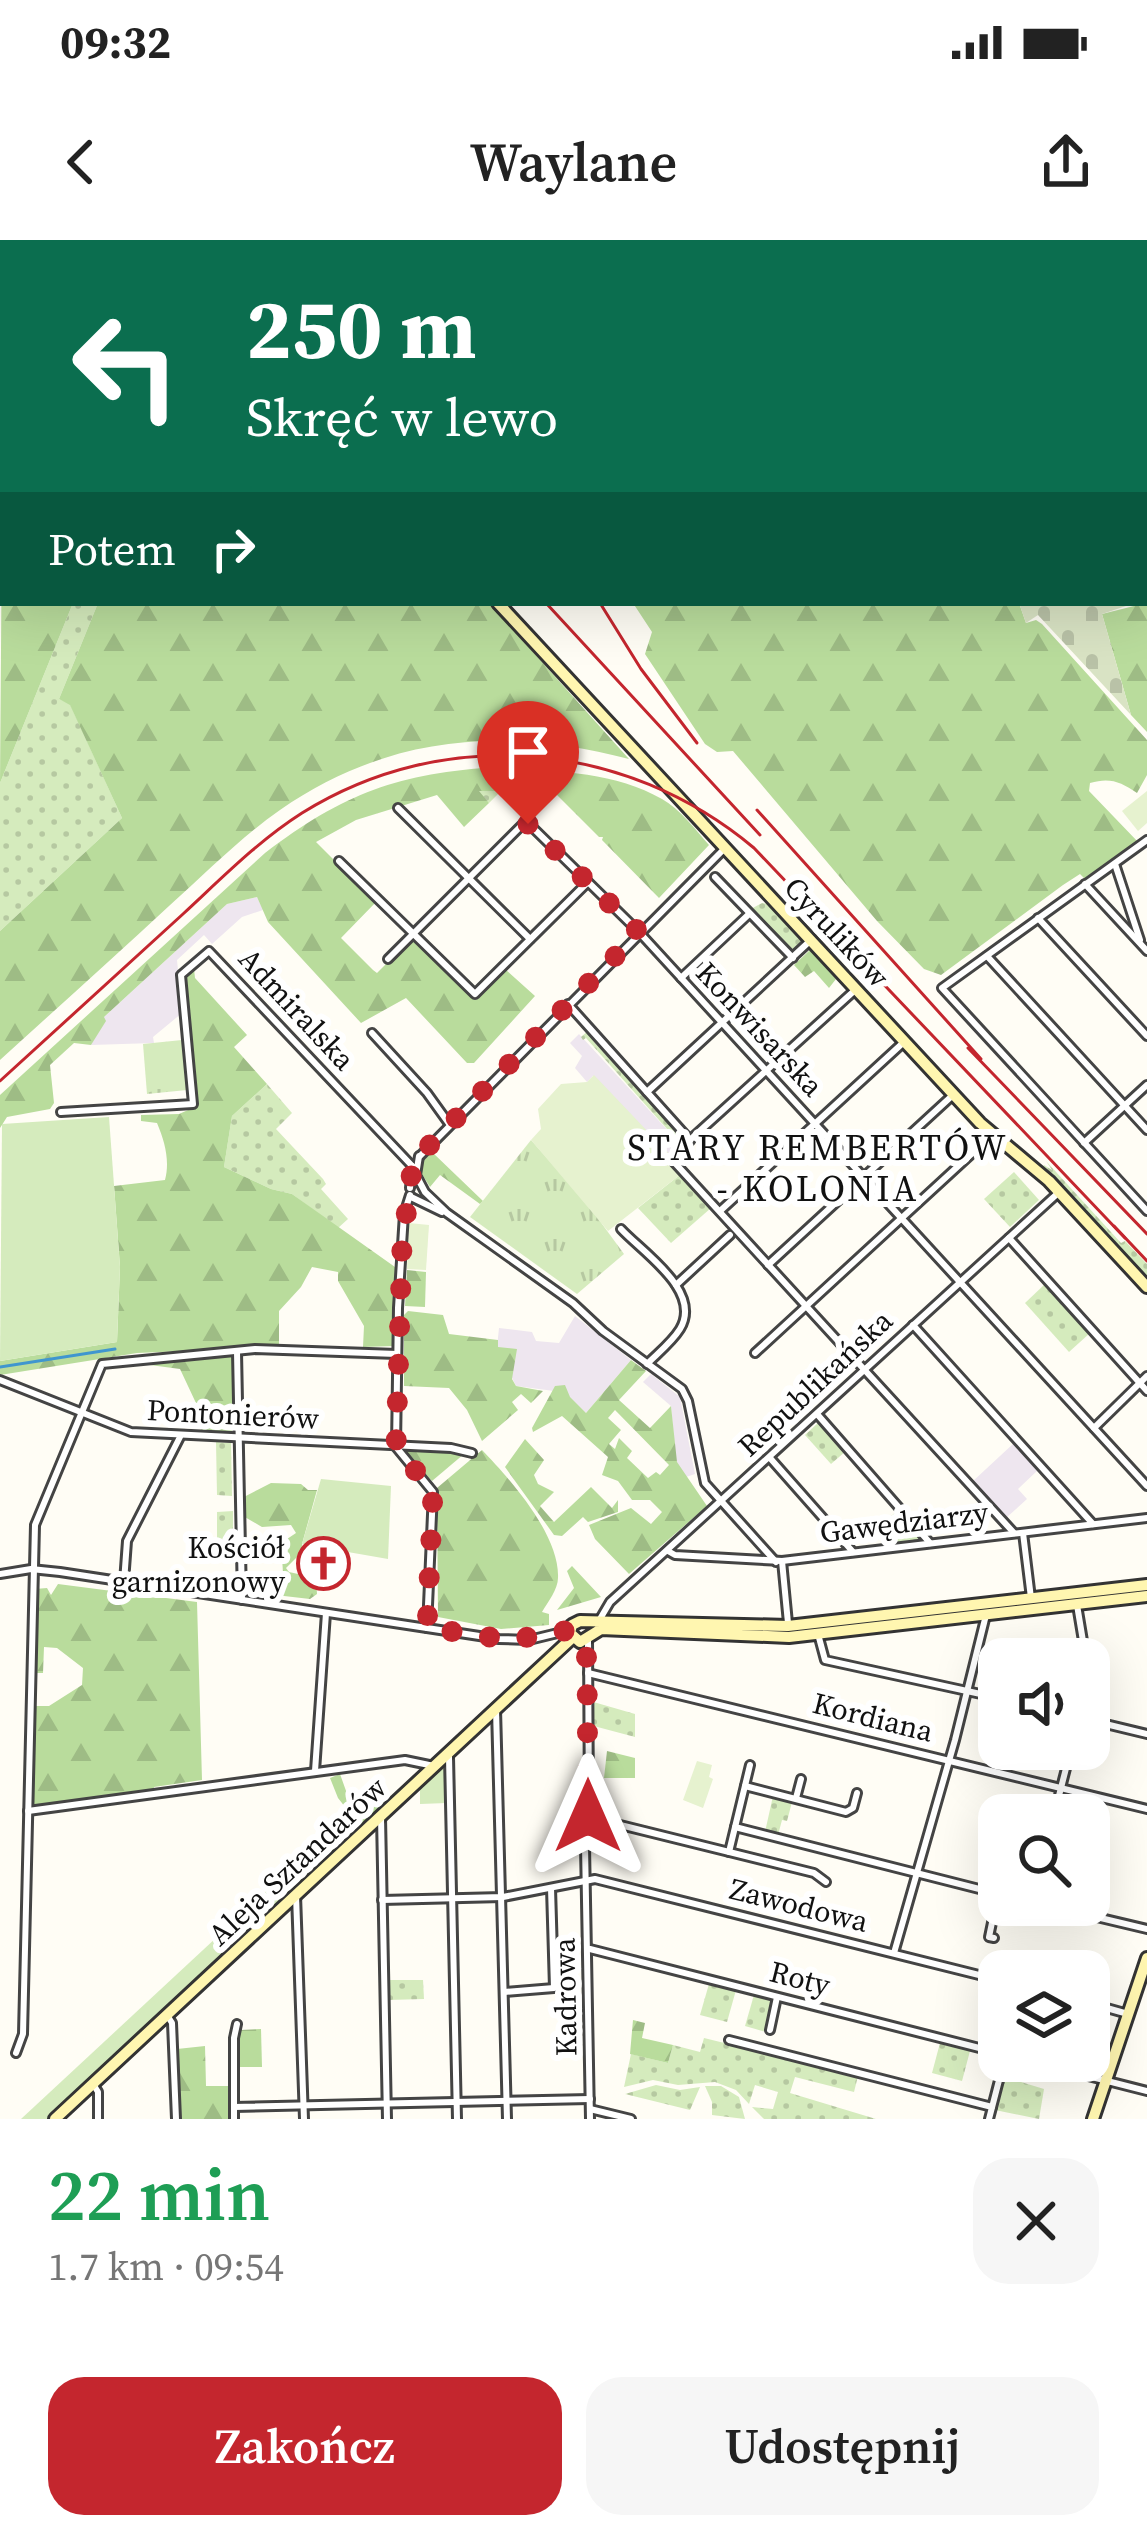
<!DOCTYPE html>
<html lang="pl">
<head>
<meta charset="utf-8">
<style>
  :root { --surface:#fff; --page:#f6f6f6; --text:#222; --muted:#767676; --accent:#c4262e }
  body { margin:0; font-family:"Source Serif 4",serif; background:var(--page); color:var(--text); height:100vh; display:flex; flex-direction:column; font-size:45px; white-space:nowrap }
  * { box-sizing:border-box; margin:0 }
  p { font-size:39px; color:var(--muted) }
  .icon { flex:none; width:66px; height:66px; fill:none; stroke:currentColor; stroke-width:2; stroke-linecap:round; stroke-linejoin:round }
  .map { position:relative; height:1879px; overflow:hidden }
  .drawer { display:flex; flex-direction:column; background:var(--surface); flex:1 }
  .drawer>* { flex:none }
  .hud { position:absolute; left:0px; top:0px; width:1149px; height:366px; box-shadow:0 12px 48px #0002; background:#0b6e4f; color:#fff; overflow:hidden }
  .controls { position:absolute; left:978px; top:1398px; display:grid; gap:24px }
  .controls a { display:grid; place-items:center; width:132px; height:132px; border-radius:24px; background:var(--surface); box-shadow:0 12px 48px #0002; font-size:60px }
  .pin { position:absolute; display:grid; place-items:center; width:102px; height:102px; color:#fff; margin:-123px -51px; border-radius:50% 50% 50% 0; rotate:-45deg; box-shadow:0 0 12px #0007 }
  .pin .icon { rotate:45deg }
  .me { position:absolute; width:132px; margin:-66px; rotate:0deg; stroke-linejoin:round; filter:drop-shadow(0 0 9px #0008) }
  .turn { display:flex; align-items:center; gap:42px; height:252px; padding:0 48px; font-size:54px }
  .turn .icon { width:156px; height:156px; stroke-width:2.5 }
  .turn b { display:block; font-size:84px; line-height:102px }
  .then { display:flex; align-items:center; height:114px; padding:0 48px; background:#0003; gap:24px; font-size:45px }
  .round { display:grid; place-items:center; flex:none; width:126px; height:126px; border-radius:36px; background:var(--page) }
  .headline { display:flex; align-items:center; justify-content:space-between; height:204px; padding:0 48px }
  h1 { font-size:72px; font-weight:600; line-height:90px; color:#1e9e55 }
  .cta { display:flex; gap:24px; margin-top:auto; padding:24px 48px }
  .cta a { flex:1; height:138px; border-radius:36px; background:var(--accent); color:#fff; font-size:48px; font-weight:600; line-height:138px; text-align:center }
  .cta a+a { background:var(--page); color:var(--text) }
  .status { display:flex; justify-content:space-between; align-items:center; height:84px; padding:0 60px; background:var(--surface); direction:ltr }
  .status svg { height:33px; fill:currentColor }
  header { display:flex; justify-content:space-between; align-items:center; height:156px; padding:0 48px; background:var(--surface); font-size:54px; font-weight:600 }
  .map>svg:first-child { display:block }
</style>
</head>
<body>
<div class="status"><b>09:32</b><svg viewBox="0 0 49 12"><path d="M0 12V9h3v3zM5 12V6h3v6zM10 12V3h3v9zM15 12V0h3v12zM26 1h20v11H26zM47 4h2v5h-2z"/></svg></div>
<header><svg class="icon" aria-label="back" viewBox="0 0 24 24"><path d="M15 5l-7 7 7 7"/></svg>Waylane<svg class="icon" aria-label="share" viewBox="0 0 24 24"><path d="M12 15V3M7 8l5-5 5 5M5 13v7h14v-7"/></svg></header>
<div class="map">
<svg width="1147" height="1879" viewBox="0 0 1147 1879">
  <defs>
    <pattern id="grass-dots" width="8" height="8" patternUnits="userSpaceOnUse" patternTransform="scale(3)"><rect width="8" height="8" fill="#d5ebbd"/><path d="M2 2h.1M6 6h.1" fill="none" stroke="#b6c8a1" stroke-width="1.8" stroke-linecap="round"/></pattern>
    <pattern id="forest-firs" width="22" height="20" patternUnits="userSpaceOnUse" patternTransform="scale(3)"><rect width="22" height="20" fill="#b9dc9c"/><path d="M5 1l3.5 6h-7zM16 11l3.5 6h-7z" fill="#9ebc85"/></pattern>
    <pattern id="cemetery-stones" width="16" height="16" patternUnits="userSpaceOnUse" patternTransform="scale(3)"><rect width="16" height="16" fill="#d9e3c4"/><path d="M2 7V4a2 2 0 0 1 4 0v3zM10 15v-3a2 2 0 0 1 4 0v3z" fill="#b9c2a7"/></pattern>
    <pattern id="park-tufts" width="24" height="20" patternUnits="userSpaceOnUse" patternTransform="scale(3)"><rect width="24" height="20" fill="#d5ebbd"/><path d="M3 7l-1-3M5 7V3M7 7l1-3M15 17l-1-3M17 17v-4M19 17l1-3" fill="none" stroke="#b6c8a1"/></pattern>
  </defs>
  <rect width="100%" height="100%" fill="#fffdf5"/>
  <g fill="#eee6ef">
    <path d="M257,657L263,670L242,677L212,704L204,695L177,720L182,773L153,797L154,803L91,805L103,778L227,664Z"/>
    <path d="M579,794L683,907L672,917L593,836L587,842L575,828L582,816L570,803Z"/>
    <path d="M575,1076L631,1120L586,1173L560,1148L554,1151L516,1146L497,1107L499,1088L532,1092L536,1101L559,1103Z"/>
    <path d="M651,1134L680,1157L695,1234L686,1237L676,1222L671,1166L643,1142Z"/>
    <path d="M1014,1203L1038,1230L1018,1249L1027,1259L1006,1278L972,1242Z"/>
  </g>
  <g fill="url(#grass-dots)">
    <path d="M73,363H98L59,459L70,464L122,578L0,691V543Z"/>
    <path d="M501,549L550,551L525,576L501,551L489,563L477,551Z"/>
    <path d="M762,663L768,664L805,698L794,713L749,670Z"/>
    <path d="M589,790L597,799L594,802L686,899L683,907L586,798L583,800L581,797Z"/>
    <path d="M267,844L292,873L276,889L323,939L326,944L321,949L348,979L338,988L292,954L271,949L224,927L232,876Z"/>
    <path d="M1046,921L1121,1003L1125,1001L1147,1024V1043L1040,930L1044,925L1052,930Z"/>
    <path d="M1014,932L1039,960L1010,987L984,959Z"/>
    <path d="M681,934L711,968L671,1003L638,968Z"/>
    <path d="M1045,1044L1090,1093L1069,1112L1025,1063Z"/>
    <path d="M819,1182L846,1211L831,1224L805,1195Z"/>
    <path d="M216,1202L231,1203L232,1256L217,1255Z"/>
    <path d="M233,1271V1320H217V1272Z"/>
    <path d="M590,1461L635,1474V1497L590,1485Z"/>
    <path d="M773,1556L792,1562L787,1581L782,1580L778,1595L765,1592Z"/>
    <path d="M388,1740H423L424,1759L388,1760Z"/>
    <path d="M709,1744L736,1750L727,1782L700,1775Z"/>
    <path d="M754,1755L775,1760L766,1792L745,1786Z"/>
    <path d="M704,1798L858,1836L854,1852L795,1837L790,1853L876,1879H764L752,1867L773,1869L778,1852L755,1845L749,1864L736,1850L715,1842L678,1845L653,1840L624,1847L631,1814L668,1823L673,1805L700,1812Z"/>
    <path d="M940,1803L970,1811L962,1841L932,1833Z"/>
    <path d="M1004,1837L1044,1849L1039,1879L995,1870Z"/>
    <path d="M656,1845L680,1850L700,1847L690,1870L625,1854Z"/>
    <path d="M705,1846H721L739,1857L745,1879L712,1875V1862Z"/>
  </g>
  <g fill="url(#forest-firs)" fill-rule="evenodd">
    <path d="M0,0H155L158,3H3L0,75Z"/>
    <path d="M243,0H1147V106L1146,3H242Z"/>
    <path d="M3,145V363H73L0,543Z"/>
    <path d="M1147,359V492L1131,475L1102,374L1146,363Z"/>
    <path d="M98,363H489L629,519C504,486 388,495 280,570C240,598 205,634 169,666C113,718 56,769 0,820V691L122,578L70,465L59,459Z"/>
    <path d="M633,363H1019L1026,383L1036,380L1042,384L1147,500V535L1137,553C1121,542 1110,537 1090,543L1089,551L1139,603L1086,640L1080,634L1063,645L941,735L924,729L877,681L733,511L717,512L705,504L645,414L652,392Z"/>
    <path d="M498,527C552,531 614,531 662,559C680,569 696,590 709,605L659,658L602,600L603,597H599L553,551H479L489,563L464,587L437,555L356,580L316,602L376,662L341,698L373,730L377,733L412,698L475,760L506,730L535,756L474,823H467L406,758L361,783L268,682L257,657L227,664L104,777L106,781L91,805L74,803L50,825L54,863L50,869L7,877L0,888V855L265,613C344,553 399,533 498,527Z"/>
    <path d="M810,710L836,739L829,748L814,731L805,737L794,725Z"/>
    <path d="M194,729L195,738L247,795L234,807L267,844L232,876L224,927L271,949L292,954L395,1027L394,1106L363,1107L364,1086L338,1041V1032L312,1027L301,1047L279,1071V1107L137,1113L0,1135V1121L117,1102L120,1027L114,946L165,940C170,921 165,902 157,883L141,881V875L179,874L195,867L184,738Z"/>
    <path d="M432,912L483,961L480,964L440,935L430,947L420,931L421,922Z"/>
    <path d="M407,1030L426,1032L425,1067L405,1066Z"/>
    <path d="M408,1071L443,1075L449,1094L498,1100V1107L517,1109L512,1139L516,1146L543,1151L531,1163L521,1154L512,1162L518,1170L482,1201L467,1170L449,1148L404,1146V1075Z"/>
    <path d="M234,1115L232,1197L201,1193L203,1178L180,1129L150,1125V1120Z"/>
    <path d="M631,1120L646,1131L619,1160L650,1188L671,1166L677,1222L707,1266L629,1334L595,1299L589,1285L631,1268L651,1284L662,1272L650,1260H632L618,1241L602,1235L608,1217L562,1176L533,1192L532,1188L555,1146L565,1145L570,1157L586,1173ZM615,1170L669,1225L660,1235L656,1232L648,1238L627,1218L632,1211L619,1198L615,1209L609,1204L621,1190L608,1178Z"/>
    <path d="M525,1199L544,1220L534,1235L538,1244L554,1252L540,1266L554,1282L591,1247L612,1268L618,1260V1272L588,1282L583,1277L562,1296L554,1295L505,1227Z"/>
    <path d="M404,1210L460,1212L464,1214L432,1241Z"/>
    <path d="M482,1210C510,1239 560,1295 558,1338C558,1349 548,1362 542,1372L549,1374V1385L501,1389L438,1377L437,1248Z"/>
    <path d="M271,1243L301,1244L308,1250H317L302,1304L304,1310L286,1328L289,1332L316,1338L317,1354L310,1359L258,1353L266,1350L271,1331L277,1351L284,1347L281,1303L296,1293L291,1285L262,1287L243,1276L242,1258Z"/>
    <path d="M572,1326L601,1357L557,1370L574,1348L567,1331Z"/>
    <path d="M58,1344L197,1362L202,1540L154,1547L153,1553L36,1568L31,1563L32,1466H49L82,1445L83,1428L57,1408L44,1407L43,1433H32L35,1349L47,1348L51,1355Z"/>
    <path d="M607,1511L635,1518V1538H604Z"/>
    <path d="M340,1534L350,1562L370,1558V1551L380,1547L383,1563L392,1559L346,1602L341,1593L348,1584L349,1572L338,1558L330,1538Z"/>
    <path d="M633,1780L645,1783L642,1798L673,1805L668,1823L630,1814Z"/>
    <path d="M261,1789L262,1827H237L236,1797L240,1790Z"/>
    <path d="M205,1806L206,1846H230L231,1879H179L177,1809Z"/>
  </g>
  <path fill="url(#cemetery-stones)" d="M1019,363H1135L1102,374L1131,475L1038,375L1026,383Z"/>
  <g fill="url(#park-tufts)">
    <path d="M182,800L187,850L147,854L143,804Z"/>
    <path d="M531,900L586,962L624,1014L577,1054L470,977Z"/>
    <path d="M899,1269L922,1294L920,1301L899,1305L891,1300L898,1290L888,1279Z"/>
  </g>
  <g fill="#d5ebbd">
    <path d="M109,877L120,1027L117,1102L0,1121L2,884Z"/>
    <path d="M321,1239L391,1246L388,1319L302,1304Z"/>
    <path d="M446,1523L447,1563L420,1564V1548Z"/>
    <path d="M328,1594L341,1607L49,1879H21Z"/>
  </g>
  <g fill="#e6f2cf">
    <path d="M1147,551V583L1138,591L1122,571Z"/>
    <path d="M594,835L672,917L668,921L681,934L608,991L531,900L541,889L538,869L561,844L587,842Z"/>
    <path d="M409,983L429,985L426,1030L407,1029Z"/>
    <path d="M697,1521L712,1525L709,1537L713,1539L703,1568L683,1560Z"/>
  </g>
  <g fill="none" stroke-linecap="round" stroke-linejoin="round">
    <path stroke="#3f96cf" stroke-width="3" d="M0,1127L115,1109"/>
    <defs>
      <g id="street">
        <path d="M398,568L530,699"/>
        <path d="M1147,600L942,748L1147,971"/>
        <path d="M339,621L475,754L588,642"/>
        <path d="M1115,624L1140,700"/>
        <path d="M715,637L793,718"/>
        <path d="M1085,644L1147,711"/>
        <path d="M1038,678L1147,796"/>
        <path d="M987,716L1147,890"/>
        <path d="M388,719L522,585L529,584L639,692L1147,1246"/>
        <path d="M681,738L748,675"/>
        <path d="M854,751L692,898L674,922L1014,1293"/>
        <path d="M568,764L690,900"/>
        <path d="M372,793L427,853L450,885"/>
        <path d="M647,852L811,700"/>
        <path d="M61,872L193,864L181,735L209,711L415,929"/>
        <path d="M1084,903L1147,845"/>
        <path d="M419,916L416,935L425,952L447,973L573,1063L603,1091L682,1149L688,1161L705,1243L776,1322"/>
        <path d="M420,916L725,608"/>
        <path d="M410,948L412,926"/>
        <path d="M410,955L404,974L398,1068L396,1207L433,1252L427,1388"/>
        <path d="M411,957L442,972"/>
        <path d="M720,971L905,801"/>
        <path d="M621,989C642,1012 703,1051 680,1089C672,1102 658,1113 647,1124"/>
        <path d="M1009,998L1147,1151"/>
        <path d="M768,1025L954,854"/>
        <path d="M676,1045L730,995"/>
        <path d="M913,1085L1093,1284"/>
        <path d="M237,1112L242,1360"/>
        <path d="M755,1113L992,895"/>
        <path d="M0,1140L131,1192L451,1208L472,1213"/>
        <path d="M817,1174L930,1303"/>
        <path d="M1094,1188L1147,1136"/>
        <path d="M770,1218L853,1312"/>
        <path d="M1023,1293L1031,1358"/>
        <path d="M668,1311L675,1315L782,1321L1147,1278"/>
        <path d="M782,1321L788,1383"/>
        <path d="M0,1334L31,1329L60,1332L499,1399L529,1400L570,1390"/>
        <path d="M124,1342L127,1301L180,1197"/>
        <path d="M1077,1365L1086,1419"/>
        <path d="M600,1379L610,1362L1057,954"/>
        <path d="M818,1394L825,1420L999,1458"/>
        <path d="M588,1399L589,1573L585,1606L590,1879"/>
        <path d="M588,1433L1147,1569"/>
        <path d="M496,1469L507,1879"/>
        <path d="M1089,1480L1147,1494"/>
        <path d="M449,1517L457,1879"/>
        <path d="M315,1531L326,1373"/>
        <path d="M745,1546L846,1572L853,1568L857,1553"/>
        <path d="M796,1558L801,1539"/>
        <path d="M28,1571L405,1520L434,1526"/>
        <path d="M1054,1575L1071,1509"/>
        <path d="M381,1577L387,1879"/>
        <path d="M588,1577L814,1633L826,1642"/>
        <path d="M735,1587L999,1654"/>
        <path d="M729,1612L750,1525"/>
        <path d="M296,1655L304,1879"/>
        <path d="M382,1660L503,1657L595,1639L999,1740"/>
        <path d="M1046,1665L1147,1689"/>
        <path d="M994,1698L989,1697L999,1649"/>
        <path d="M590,1709L999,1813"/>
        <path d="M894,1713L955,1500L986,1375"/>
        <path d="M504,1752L554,1748L551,1648"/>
        <path d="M1089,1763L1128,1774"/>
        <path d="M167,1775L172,1783L176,1879"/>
        <path d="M770,1790L777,1757"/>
        <path d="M729,1800L992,1867"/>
        <path d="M16,1813L23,1794L35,1285L102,1124L255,1109L397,1114"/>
        <path d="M1029,1821L1147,1851"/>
        <path d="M93,1844L98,1852V1879"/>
        <path d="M234,1867L590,1859"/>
        <path d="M590,1869L631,1879"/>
        <path d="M234,1879V1798L237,1784"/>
        <path d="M989,1879L1004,1821"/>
      </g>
      <g id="secondary">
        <path d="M164,0L167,3"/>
        <path d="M1105,0L1106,3"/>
        <path d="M1146,113L1147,116"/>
        <path d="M498,363L980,883L1049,941L1147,1047"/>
        <path d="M1147,1345L788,1386L580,1381L572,1385L570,1393L580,1402L601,1389L789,1397L1147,1356"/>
        <path d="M55,1879L572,1398"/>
        <path d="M1093,1879L1147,1718"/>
      </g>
    </defs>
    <use href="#street" stroke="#444" stroke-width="12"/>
    <use href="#secondary" stroke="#333" stroke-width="16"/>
    <use href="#street" stroke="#fff" stroke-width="6"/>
    <use href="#secondary" stroke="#fff6b0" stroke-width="10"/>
    <g stroke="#c4262e" stroke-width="3">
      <path d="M212,0L215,3"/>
      <path d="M0,79L3,76"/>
      <path d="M0,128L3,126"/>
      <path d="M546,363L760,595"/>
      <path d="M600,363L641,429L697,503"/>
      <path d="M757,570L981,819"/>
      <path d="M968,808L1147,994"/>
      <path d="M0,841C61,785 122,729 183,674C221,639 258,601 302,573C445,484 625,500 754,608L1125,998"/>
      <path d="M1114,986L1147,1021"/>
    </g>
  </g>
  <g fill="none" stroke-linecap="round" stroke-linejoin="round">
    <path stroke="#c4262e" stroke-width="21" stroke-dasharray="0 37.8" d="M528,584L639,692L413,922L402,1006L396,1207L433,1252L427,1388L511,1400L570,1390L587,1418L588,1576"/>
  </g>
  <defs>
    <symbol id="church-ring" viewBox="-11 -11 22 22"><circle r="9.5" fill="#fff" stroke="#c4262e" stroke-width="1.5"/><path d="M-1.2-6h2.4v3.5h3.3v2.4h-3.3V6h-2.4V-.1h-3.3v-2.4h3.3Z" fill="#c4262e"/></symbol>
  </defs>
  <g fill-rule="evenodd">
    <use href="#church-ring" x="294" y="1294" width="59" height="59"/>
  </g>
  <g text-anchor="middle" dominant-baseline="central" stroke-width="12" stroke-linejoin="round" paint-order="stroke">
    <g font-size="30" fill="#111" stroke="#fff">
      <text transform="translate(837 692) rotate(47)">Cyrulików</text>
      <text transform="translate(297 769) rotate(47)">Admiralska</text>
      <text transform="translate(760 789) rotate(47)">Konwisarska</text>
      <text transform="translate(815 1143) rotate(-43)">Republikańska</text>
      <text transform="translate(233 1174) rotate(3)">Pontonierów</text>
      <text transform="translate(904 1282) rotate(-7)">Gawędziarzy</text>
      <text transform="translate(873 1477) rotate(14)">Kordiana</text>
      <text transform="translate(297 1621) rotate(-43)">Aleja Sztandarów</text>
      <text transform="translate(799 1665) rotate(14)">Zawodowa</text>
      <text transform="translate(800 1738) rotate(14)">Roty</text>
      <text transform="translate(565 1757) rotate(-91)">Kadrowa</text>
    </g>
    <g font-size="30" fill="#111" stroke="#fff" text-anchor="end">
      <text x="285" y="1307">Kościół<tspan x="285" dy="34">garnizonowy</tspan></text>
    </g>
    <g font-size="36" letter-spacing="3" fill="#111" stroke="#fff">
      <text x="818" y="907">STARY REMBERTÓW<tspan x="818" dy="41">- KOLONIA</tspan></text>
    </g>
  </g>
</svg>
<div class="controls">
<a><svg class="icon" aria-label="sound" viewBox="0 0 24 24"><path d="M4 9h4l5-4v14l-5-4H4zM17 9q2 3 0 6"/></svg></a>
<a><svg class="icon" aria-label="search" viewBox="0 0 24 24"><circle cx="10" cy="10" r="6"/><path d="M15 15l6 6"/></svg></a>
<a><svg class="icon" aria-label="layers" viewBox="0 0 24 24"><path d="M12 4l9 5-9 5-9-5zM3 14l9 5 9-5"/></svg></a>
</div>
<div class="pin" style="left:528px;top:584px;background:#d93025"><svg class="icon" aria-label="arrive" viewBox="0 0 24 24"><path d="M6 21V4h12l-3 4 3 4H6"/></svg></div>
<svg class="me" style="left:588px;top:1576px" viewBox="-20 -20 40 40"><path d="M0-17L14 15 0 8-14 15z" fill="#c4262e" stroke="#fff" stroke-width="4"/></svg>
<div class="hud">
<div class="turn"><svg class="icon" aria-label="left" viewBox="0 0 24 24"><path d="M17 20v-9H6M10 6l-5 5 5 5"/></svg><div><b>250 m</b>Skręć w lewo</div></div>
<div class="then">Potem<svg class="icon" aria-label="right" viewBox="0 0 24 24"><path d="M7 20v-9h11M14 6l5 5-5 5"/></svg></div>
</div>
</div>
<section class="drawer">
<div class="headline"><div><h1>22 min</h1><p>1.7 km · 09:54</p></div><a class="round"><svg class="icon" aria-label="close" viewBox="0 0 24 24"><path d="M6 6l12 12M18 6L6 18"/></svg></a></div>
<div class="cta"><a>Zakończ</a><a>Udostępnij</a></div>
</section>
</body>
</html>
